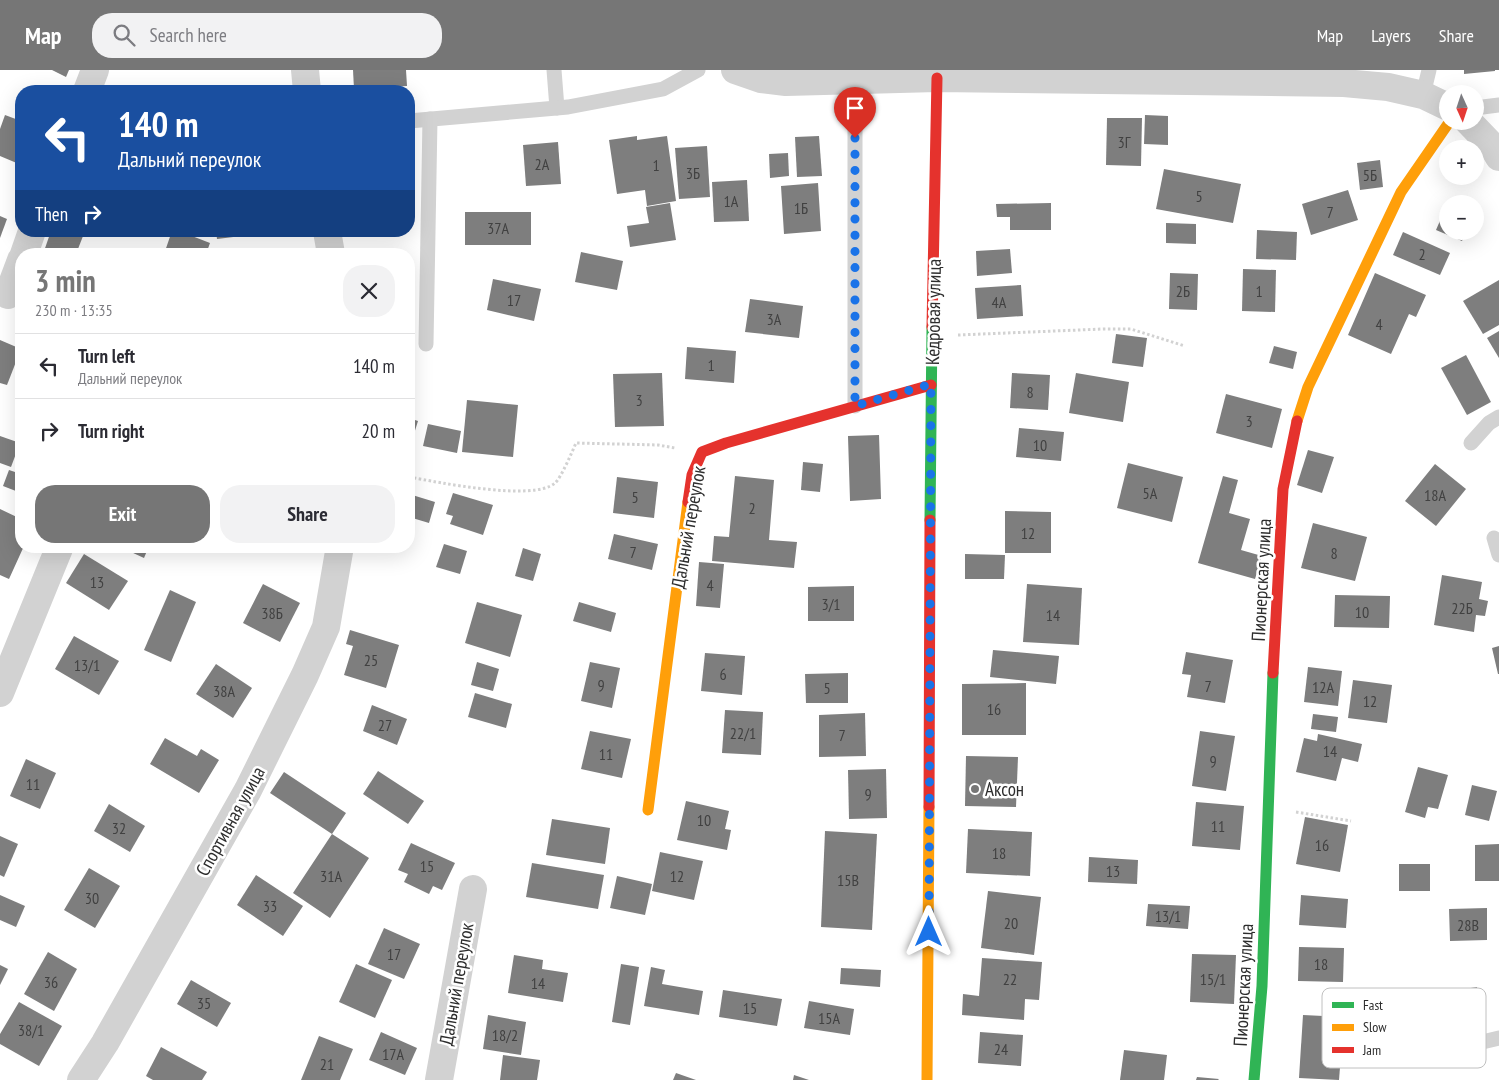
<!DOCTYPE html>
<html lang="en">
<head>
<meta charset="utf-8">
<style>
  :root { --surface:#fff; --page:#f2f2f3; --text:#2b2b33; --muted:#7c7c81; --line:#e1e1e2; --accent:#767676 }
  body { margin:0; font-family:"PT Sans Narrow",sans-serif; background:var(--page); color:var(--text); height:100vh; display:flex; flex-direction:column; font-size:19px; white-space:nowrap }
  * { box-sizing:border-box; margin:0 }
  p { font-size:16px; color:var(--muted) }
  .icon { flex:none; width:28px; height:28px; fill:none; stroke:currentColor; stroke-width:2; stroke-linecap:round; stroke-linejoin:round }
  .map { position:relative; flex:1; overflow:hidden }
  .sheet { position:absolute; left:15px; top:178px; width:400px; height:305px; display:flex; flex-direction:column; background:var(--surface); border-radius:20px; box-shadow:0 5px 20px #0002 }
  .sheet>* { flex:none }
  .hud { position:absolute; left:15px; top:15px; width:400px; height:152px; border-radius:20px; box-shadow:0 5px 20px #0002; background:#1a4fa0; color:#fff; overflow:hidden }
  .needle { width:32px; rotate:177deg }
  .buttons { position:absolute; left:1439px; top:15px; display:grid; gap:10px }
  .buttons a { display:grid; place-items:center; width:45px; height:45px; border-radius:50%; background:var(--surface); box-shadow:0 5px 20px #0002; font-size:25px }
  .pin { position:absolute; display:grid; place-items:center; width:42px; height:42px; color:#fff; margin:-51px -21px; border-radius:50% 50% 50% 0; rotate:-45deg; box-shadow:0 0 5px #0007 }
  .pin .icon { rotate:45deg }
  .me { position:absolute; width:55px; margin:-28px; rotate:0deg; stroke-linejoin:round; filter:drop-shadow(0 0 4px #0008) }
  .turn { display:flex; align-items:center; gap:18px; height:105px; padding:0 20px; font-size:22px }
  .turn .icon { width:65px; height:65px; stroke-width:2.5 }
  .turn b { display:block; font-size:35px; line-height:42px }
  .then { display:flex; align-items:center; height:48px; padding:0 20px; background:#0003; gap:10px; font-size:19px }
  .round { display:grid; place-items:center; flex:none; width:52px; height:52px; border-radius:20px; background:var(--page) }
  .head { display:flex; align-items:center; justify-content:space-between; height:85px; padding:0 20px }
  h1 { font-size:30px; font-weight:600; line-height:38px; color:var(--accent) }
  .action { display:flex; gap:10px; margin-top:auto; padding:10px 20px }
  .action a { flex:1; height:58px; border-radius:20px; background:var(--accent); color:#fff; font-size:20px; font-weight:600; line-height:58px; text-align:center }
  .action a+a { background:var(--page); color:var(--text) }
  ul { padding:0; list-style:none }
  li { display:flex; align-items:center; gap:15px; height:65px; padding:0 20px; border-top:1px solid var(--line) }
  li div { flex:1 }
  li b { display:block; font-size:19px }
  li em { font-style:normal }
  header { display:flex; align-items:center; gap:30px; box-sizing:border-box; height:70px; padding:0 25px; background:var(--accent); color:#fff }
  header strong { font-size:24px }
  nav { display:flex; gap:28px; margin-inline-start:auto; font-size:18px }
  .search { width:350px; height:45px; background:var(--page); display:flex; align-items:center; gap:12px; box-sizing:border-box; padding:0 18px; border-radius:20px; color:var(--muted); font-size:19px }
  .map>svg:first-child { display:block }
</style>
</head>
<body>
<header>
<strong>Map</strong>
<div class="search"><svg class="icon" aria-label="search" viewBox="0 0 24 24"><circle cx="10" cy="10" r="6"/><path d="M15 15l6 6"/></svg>Search here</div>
<nav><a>Map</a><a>Layers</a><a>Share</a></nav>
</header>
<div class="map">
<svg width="1499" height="1010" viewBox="0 0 1499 1010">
  <rect width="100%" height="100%" fill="#fff"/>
  <g fill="#7e7e7e">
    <path d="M52,0H69L66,7Z"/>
    <path d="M353,0H406L407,16L354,19Z"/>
    <path d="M1464,0H1495V1L1464,4Z"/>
    <path d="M5,45L21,51V89L19,94L0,86V59Z"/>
    <path d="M1145,45L1168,46V75L1144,74Z"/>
    <path d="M1107,48H1142L1141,96L1106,95Z"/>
    <path d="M637,66V70L667,66L676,131L647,136L645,120L617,124L609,70Z"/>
    <path d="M819,66L822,106L797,107L795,67Z"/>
    <path d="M558,72L561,114L526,116L523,75Z"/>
    <path d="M707,76L710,127L679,129L675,78Z"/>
    <path d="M788,83L789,106L770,108L769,84Z"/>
    <path d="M1380,90L1383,117L1360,120L1357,93Z"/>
    <path d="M1164,99L1241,114L1233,153L1156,139Z"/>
    <path d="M747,110L749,151L714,152L712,112Z"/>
    <path d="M818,113L821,161L784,164L781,116Z"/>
    <path d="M1348,120L1358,150L1311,165L1302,134Z"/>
    <path d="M670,133L676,170L630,177L627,156L649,153L646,137Z"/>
    <path d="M1051,133V160H1010V147H997L996,134Z"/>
    <path d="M1445,139L1448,140V161H1466L1462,171L1436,160Z"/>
    <rect x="465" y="142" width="66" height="33"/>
    <path d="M0,146L7,149L0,168Z"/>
    <path d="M1166,153L1196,154V174L1166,173Z"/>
    <path d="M1257,160L1297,162L1296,190L1256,189Z"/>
    <path d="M51,161H85L76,184H43Z"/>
    <path d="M172,161H179L210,173L206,184H164Z"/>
    <path d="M216,161H265L266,163L217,169Z"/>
    <path d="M1403,162L1450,183L1440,205L1393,185Z"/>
    <path d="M1010,179L1012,203L977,206L976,181Z"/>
    <path d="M581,182L623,191L617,220L575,212Z"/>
    <path d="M1243,199L1276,200L1275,242L1242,241Z"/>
    <path d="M1170,203L1198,204L1197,240L1169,239Z"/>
    <path d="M1375,203L1426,225L1416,247L1409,244L1391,284L1348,265Z"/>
    <path d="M493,209L541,219L534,251L487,240Z"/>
    <path d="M1499,210V255L1483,264L1463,231Z"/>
    <path d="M1021,215L1023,246L977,249L975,218Z"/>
    <path d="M750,229L803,236L799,268L745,262Z"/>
    <path d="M409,259H410L412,298H409Z"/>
    <path d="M1499,261V288L1487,268Z"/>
    <path d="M1116,264L1147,268L1143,297L1112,293Z"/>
    <path d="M0,270L21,279L7,315L0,313Z"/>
    <path d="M1274,276L1297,282L1293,299L1269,293Z"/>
    <path d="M687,277L736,281L734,313L685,309Z"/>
    <path d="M1466,285L1491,332L1467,345L1441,298Z"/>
    <path d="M662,303L664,356L615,357L613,304Z"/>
    <path d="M1012,303L1050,305L1048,340L1010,338Z"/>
    <path d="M1076,303L1129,312L1123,352L1069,343Z"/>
    <path d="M1226,324L1282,339L1272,378L1216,363Z"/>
    <path d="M467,330L518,335L513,387L462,382Z"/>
    <path d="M409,348L418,351L409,380Z"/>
    <path d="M428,354L461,361L457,383L423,376Z"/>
    <path d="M1019,358L1064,362L1061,391L1016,387Z"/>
    <path d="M879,365L881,429L850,431L848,366Z"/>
    <path d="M0,366L20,373L11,397L0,393Z"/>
    <path d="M1308,380L1334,387L1322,423L1297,415Z"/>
    <path d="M803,392L823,394L820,422L801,420Z"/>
    <path d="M1128,393L1183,407L1172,452L1117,438Z"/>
    <path d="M1435,394L1466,419L1436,456L1405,431Z"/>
    <path d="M9,400L21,404V423L3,416Z"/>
    <path d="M735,406L774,410L769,470L797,472L794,498L712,491L714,466L729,467Z"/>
    <path d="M1223,406L1238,410L1229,443L1250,449L1241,480L1262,486L1255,509L1198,493Z"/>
    <path d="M617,407L658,412L654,448L613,443Z"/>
    <path d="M453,423L493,435L483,465L450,454L453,446L446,444Z"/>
    <path d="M409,424L435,432L429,453L409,447Z"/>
    <path d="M0,439L21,449V476H24L9,509L0,505Z"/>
    <path d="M1005,441L1051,442V483H1005Z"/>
    <path d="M1313,453L1367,467L1355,511L1301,498Z"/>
    <path d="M614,464L658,474L652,500L608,489Z"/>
    <path d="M444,474L467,481L460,504L436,497Z"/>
    <path d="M118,476H149L144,488Z"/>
    <path d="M523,478L541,484L533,511L515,506Z"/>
    <path d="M84,484L128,511L109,540L66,513Z"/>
    <path d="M965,484L1005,485L1004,509H965Z"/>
    <path d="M699,492L724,494L720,538L696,536Z"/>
    <path d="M1442,505L1482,512L1479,529L1488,531L1485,546L1476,545L1474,562L1434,555Z"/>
    <path d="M263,514L300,533L280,572L243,553Z"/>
    <path d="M1027,514L1082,518L1079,575L1023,572Z"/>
    <path d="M854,516V551H808V517Z"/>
    <path d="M170,520L196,532L171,592L144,580Z"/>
    <path d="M1335,525L1390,526L1389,558L1334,557Z"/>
    <path d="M477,532L522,545L510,587L465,573Z"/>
    <path d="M579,532L616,543L611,562L573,551Z"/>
    <path d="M350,560L399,575L386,618L344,605L353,576L346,574Z"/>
    <path d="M74,566L119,591L99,625L55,599Z"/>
    <path d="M1499,576V604H1498L1492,578Z"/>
    <path d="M993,580L1059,586L1056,614L990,607Z"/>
    <path d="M1186,582L1233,590L1225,633L1187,627L1191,605L1182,604Z"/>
    <path d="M705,583L745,586L742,625L701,621Z"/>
    <path d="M477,592L499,599L493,621L471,615Z"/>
    <path d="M590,592L620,598L612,638L581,631Z"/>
    <path d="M216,594L252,618L233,648L196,624Z"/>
    <path d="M1308,597L1342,601L1338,636L1304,632Z"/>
    <path d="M848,603V633H806L805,604Z"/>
    <path d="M1353,610L1392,615L1387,653L1348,648Z"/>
    <path d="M1026,613V665H962V614Z"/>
    <path d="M475,623L512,634L506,658L468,647Z"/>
    <path d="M372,635L407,649L397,675L363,661Z"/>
    <path d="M725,640L763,642L761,685L722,683Z"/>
    <path d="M865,643L866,686L819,687V645Z"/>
    <path d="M1313,644L1338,647L1336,662L1311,659Z"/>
    <path d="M590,661L631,669L622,708L581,699Z"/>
    <path d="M1200,661L1235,666L1226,721L1192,716Z"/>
    <path d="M1318,664L1362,674L1358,692L1342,688L1336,711L1296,702L1304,668L1317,671Z"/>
    <path d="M165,668L197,686L201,679L219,690L199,723L150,694Z"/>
    <path d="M966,686L1018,687L1016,737L965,736Z"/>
    <path d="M26,689L56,703L40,739L10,726Z"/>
    <path d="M1418,697L1448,705L1438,739L1428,737L1425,748L1405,742Z"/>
    <path d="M886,699L887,748L849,749L848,700Z"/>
    <path d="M378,701L424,731L408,754L363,724Z"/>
    <path d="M284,702L346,743L332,764L369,788L330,848L293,823L332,764L270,723Z"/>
    <path d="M1472,715L1497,721L1489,751L1465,745Z"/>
    <path d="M686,731L729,741L725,759L731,760L727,780L677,770Z"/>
    <path d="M1196,732L1244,736L1240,780L1192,776Z"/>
    <path d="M109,734L145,756L130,782L94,761Z"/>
    <path d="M1305,747L1348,755L1340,802L1296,794Z"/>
    <path d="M552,749L610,758L605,794L546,785Z"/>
    <path d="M968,759L1032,762L1030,806L966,803Z"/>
    <path d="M825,761L877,764L872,860L821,857Z"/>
    <path d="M0,766L18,774L4,807L0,805Z"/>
    <path d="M411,773L455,793L442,820L433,816L429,824L404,812L408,804L398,800Z"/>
    <path d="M1499,774V811H1475V775Z"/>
    <path d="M660,782L703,791L694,830L652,821Z"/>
    <path d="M1089,787L1138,790L1137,814L1088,812Z"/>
    <path d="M532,793L604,805L598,839L526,827Z"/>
    <rect x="1399" y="794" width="31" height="27"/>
    <path d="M89,798L120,816L95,858L64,840Z"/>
    <path d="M256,805L303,836L283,866L237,835Z"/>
    <path d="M617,806L652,814L645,845L610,838Z"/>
    <path d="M988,821L1041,827L1034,885L981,878Z"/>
    <path d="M0,825L25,836L16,857L0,850Z"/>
    <path d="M1301,825L1348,829L1346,858L1299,855Z"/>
    <path d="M1148,834L1190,836L1188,859L1146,856Z"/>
    <path d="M1487,838V870L1450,871L1449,839Z"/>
    <path d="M384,858L420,874L404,909L368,894Z"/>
    <path d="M1299,877L1344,878L1343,912L1298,911Z"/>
    <path d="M48,882L77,899L54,941L24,924Z"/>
    <path d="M1192,884L1236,885L1234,934L1190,932Z"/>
    <path d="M514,885L543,890L542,899L568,903L563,932L508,923Z"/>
    <path d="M982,888L1042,892L1039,930L1025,929L1024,950L962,945L963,924L979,926Z"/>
    <path d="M356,894L392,910L375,948L339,932Z"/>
    <path d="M621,894L639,897L630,955L612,952Z"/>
    <path d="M0,895L8,899L0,915Z"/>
    <path d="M651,897L665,900L662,914L703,921L699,945L644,936Z"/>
    <path d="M841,898L881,900L880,917L840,914Z"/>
    <path d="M191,910L231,933L217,957L177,934Z"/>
    <path d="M1477,917L1483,956L1445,962L1439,923Z"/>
    <path d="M723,920L782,929L777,956L719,947Z"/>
    <path d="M809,931L854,939L850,965L804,958Z"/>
    <path d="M19,932L62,956L39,996L0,974V964Z"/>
    <path d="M488,945L526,952L521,985L483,979Z"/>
    <path d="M1303,945L1344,947L1339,1010L1299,1008Z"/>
    <path d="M381,962L417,978L405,1005L369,990Z"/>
    <path d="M980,962L1023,965L1021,996L978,993Z"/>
    <path d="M319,966L353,979L340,1010H301Z"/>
    <path d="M161,977L207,1002L202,1010H153L146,1006Z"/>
    <path d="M1124,980L1167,985L1164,1010H1120Z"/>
    <path d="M503,985L540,990L537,1010H500Z"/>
    <path d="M676,1003L696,1010H673Z"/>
    <path d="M794,1005L809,1010H793Z"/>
    <path d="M1197,1007L1219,1009L1218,1010H1196Z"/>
  </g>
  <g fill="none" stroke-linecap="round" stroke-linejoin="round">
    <g stroke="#d2d2d2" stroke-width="3" stroke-dasharray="2.5 2.5" stroke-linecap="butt">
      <path d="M958,265L1103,259H1131L1185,276"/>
      <path d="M409,407C437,412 534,432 555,413C561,408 572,382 576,373L658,375L675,378"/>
      <path d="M1296,742L1351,751"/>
    </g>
    <g stroke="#d2d2d2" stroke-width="15">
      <path d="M554,0L557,38"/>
      <path d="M855,10V336"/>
      <path d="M1423,25L1429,0"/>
      <path d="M1475,38L1499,35"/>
      <path d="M409,51L568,37L663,19L698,0"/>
      <path d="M426,274L430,49"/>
      <path d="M1471,373L1489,353L1499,347"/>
      <path d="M1494,468L1499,485"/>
      <path d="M1478,973L1499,968"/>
    </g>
    <g stroke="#d2d2d2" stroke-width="28">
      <path d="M305,0L307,21"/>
      <path d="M735,0L761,9L786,12L937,8L1344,13L1388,17L1423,25L1448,37"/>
      <path d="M87,21L95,0"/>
      <path d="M1468,51L1493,77L1499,87"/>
      <path d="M327,161L331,184"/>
      <path d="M24,184L32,161"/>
      <path d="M8,225L21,190"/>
      <path d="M0,623L60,476"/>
      <path d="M81,1010L105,973L248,720L305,605L326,557L340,476"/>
      <path d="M439,1010L473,819"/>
    </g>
    <g stroke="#30b455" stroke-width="11">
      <path d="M930,450L932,257"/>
      <path d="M1254,1010L1262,916L1273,603"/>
    </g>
    <g stroke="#ff9f0a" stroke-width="11">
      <path d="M1297,351L1308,317L1401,122L1450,51"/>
      <path d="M648,740L688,432"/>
      <path d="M927,1010L929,737"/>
    </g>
    <g stroke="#e5322d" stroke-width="11">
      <path d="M932,257L937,8"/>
      <path d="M688,432L692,405L702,382L726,373L931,315"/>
      <path d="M1273,603L1283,419L1297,351"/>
      <path d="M929,737L930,450"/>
    </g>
  </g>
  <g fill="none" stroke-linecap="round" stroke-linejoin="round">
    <path stroke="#1a73e8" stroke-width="9" stroke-dasharray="0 16.2" d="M855,68V336L931,314L929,862"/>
  </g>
  <circle fill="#767676" stroke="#fff" stroke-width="2" cx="975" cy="719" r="5"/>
  <g text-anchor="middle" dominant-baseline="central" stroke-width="5" stroke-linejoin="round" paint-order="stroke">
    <g font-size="16" fill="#414141">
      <text x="1124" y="72">3Г</text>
      <text x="542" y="94">2А</text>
      <text x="656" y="95">1</text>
      <text x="693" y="103">3Б</text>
      <text x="1370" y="105">5Б</text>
      <text x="1199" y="126">5</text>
      <text x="731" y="131">1А</text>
      <text x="801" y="138">1Б</text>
      <text x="1330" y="142">7</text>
      <text x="498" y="158">37А</text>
      <text x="1422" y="184">2</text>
      <text x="1183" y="221">2Б</text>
      <text x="1259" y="221">1</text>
      <text x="514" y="230">17</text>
      <text x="999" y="232">4А</text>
      <text x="774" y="249">3А</text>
      <text x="1379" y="254">4</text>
      <text x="711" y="295">1</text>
      <text x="1030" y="322">8</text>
      <text x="639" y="330">3</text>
      <text x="1249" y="351">3</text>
      <text x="1040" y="375">10</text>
      <text x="1150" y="423">5А</text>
      <text x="1435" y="425">18А</text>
      <text x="635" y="427">5</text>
      <text x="752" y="438">2</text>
      <text x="1028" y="463">12</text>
      <text x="633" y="482">7</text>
      <text x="1334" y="483">8</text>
      <text x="97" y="512">13</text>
      <text x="710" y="515">4</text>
      <text x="831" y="534">3/1</text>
      <text x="1462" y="538">22Б</text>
      <text x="1362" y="542">10</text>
      <text x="272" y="543">38Б</text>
      <text x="1053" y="545">14</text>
      <text x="371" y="590">25</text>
      <text x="87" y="595">13/1</text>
      <text x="723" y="604">6</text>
      <text x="601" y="615">9</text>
      <text x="1208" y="616">7</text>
      <text x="1323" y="617">12А</text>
      <text x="827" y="618">5</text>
      <text x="224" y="621">38А</text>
      <text x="1370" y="631">12</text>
      <text x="994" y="639">16</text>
      <text x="385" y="655">27</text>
      <text x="743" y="663">22/1</text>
      <text x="842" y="665">7</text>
      <text x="1330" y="681">14</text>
      <text x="606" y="684">11</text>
      <text x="1213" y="691">9</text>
      <text x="33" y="714">11</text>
      <text x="868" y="724">9</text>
      <text x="704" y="750">10</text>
      <text x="1218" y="756">11</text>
      <text x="119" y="758">32</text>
      <text x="1322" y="775">16</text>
      <text x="999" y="783">18</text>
      <text x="427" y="796">15</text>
      <text x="1113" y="801">13</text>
      <text x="331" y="806">31А</text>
      <text x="677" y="806">12</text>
      <text x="848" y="810">15В</text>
      <text x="92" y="828">30</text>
      <text x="270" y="836">33</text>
      <text x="1168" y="846">13/1</text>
      <text x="1011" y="853">20</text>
      <text x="1468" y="855">28В</text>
      <text x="394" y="884">17</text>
      <text x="1321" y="894">18</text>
      <text x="1010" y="909">22</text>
      <text x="1213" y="909">15/1</text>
      <text x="51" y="912">36</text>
      <text x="538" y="913">14</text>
      <text x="204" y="933">35</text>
      <text x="750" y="938">15</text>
      <text x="829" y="948">15А</text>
      <text x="31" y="960">38/1</text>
      <text x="505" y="965">18/2</text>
      <text x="1001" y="979">24</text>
      <text x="393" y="984">17А</text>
      <text x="327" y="994">21</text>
    </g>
    <g font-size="19" fill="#2d2d2d" stroke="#fff">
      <text transform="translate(933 242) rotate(-89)">Кедровая улица</text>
      <text transform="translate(688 457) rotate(-80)">Дальний переулок</text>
      <text transform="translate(1261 510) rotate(-87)">Пионерская улица</text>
      <text transform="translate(230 751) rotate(-61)">Спортивная улица</text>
      <text transform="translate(456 914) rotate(-80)">Дальний переулок</text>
      <text transform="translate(1243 915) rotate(-87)">Пионерская улица</text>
    </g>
    <g font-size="19" fill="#2d2d2d" stroke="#fff" text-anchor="start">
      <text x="985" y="719">Аксон</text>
    </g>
  </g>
  <rect x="1322" y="918" width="164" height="80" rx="8" fill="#fff" stroke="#c0c0c0" stroke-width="1"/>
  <rect x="1332" y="932" width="22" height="6" fill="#30b455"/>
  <rect x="1332" y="954" width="22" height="7" fill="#ff9f0a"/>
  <rect x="1332" y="977" width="22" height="6" fill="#e5322d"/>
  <g font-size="14" fill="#2d2d2d">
    <text x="1363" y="940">Fast</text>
    <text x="1363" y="962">Slow</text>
    <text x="1363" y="985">Jam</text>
  </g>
</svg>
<div class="buttons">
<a><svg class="needle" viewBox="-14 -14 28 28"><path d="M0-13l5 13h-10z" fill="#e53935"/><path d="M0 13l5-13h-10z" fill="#7c7c81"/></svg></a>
<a>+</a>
<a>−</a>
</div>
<div class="pin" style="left:855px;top:68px;background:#d93025"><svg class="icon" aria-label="arrive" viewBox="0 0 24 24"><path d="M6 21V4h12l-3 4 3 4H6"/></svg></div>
<svg class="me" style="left:929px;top:862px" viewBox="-20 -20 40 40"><path d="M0-17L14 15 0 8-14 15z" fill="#1a73e8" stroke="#fff" stroke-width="4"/></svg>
<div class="hud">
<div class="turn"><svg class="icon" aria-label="left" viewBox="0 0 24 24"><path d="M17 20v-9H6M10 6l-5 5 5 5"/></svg><div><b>140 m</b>Дальний переулок</div></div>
<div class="then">Then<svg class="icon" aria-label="right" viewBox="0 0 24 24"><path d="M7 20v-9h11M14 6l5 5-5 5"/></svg></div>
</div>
<section class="sheet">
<div class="head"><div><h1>3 min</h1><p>230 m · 13:35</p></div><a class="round"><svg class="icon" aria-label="close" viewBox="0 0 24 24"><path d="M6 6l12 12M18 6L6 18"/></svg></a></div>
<ul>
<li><svg class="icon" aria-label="left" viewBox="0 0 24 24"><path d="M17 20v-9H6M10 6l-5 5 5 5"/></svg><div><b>Turn left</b><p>Дальний переулок</p></div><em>140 m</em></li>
<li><svg class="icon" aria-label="right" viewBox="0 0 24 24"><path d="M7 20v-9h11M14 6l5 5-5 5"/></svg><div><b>Turn right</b></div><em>20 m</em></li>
</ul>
<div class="action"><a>Exit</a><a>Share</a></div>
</section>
</div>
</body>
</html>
